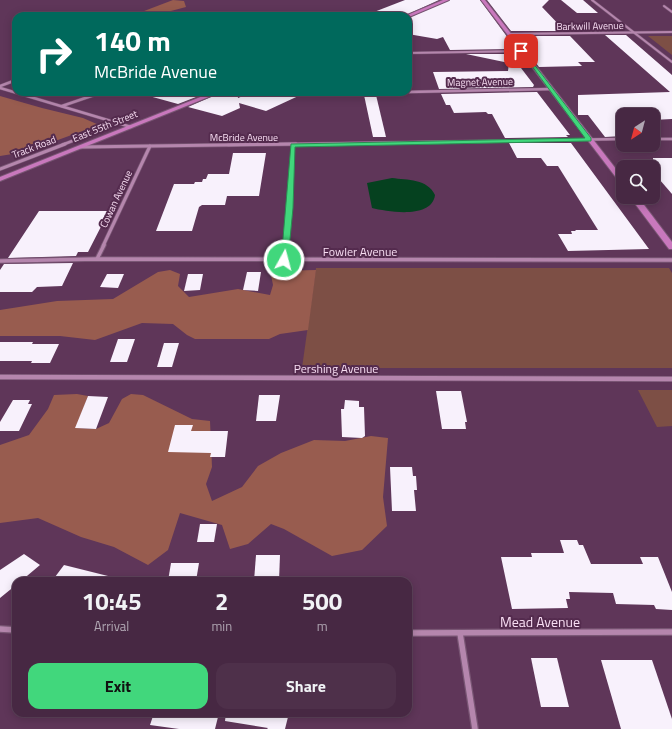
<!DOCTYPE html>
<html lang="en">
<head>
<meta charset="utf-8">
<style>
  :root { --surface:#472843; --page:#4e304a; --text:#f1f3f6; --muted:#b0a6b2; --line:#5f445c; --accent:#41d77c }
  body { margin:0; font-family:"Titillium Web",sans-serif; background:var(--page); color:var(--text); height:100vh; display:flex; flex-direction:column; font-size:15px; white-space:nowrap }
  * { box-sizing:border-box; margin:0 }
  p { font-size:13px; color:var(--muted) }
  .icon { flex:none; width:22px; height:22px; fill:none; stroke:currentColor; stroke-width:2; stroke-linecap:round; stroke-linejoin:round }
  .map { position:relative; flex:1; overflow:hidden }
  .side { position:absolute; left:12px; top:577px; width:400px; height:140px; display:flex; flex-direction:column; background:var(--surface); border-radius:12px; box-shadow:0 2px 10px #0003,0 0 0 1px var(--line) }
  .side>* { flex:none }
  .guide { position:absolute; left:12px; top:12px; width:400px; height:84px; border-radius:12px; box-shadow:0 2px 10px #0003,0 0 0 1px var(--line); background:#00695c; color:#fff; overflow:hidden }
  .needle { width:26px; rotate:216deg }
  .tools { position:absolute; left:616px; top:108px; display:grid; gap:8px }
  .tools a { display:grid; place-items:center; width:44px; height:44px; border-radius:8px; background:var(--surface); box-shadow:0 2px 10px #0003,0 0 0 1px var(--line); font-size:20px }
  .pin { position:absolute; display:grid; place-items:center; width:34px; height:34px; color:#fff; margin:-17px; border-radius:8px; box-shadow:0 2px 6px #0006 }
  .me { position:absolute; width:44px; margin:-22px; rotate:7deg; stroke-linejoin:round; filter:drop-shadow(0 0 3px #0008) }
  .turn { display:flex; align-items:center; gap:14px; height:84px; padding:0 16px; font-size:18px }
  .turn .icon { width:52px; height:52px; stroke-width:2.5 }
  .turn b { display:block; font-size:28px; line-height:34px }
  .eta { display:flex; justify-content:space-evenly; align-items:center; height:68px; text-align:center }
  .eta b { font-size:24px; font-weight:700; line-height:28px }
  .button { display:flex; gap:8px; margin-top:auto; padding:8px 16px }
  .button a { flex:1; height:46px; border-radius:12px; background:var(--accent); color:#111; font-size:16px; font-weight:700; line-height:46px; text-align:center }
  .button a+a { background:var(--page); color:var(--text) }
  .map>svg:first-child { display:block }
</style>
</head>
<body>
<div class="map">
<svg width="672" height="729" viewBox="0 0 672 729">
  <rect width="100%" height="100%" fill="#5f3659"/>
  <g fill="#7d4f45">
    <path d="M648,36H672V55Z"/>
    <path d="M316,268H669L672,273V368H302Z"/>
    <path d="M638,390H672V426L657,427Z"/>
  </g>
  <g fill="#985c4f">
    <path d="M173,0L184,1L186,7L152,16H131Z"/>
    <path d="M0,96L42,108L83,118L99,125L25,152L0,156Z"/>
    <path d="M170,270L180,274L178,286L189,297L238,289L270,295L273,285L271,275L273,271L316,270L308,330L280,334L269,339H195L187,335L173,324L142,323L95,340L60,336H0V310L57,301L113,299L158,272Z"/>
    <path d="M77,394L88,396L76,428L96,429L109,423L122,399L131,394L143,395L192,419L210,421L212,467L206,484L212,501L242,487L258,466L281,453L314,440L345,441L371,436L388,438L383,497L387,526L362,550L332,556L284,529L271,524L248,544L230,549L222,525L180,513L168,550L148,565L114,547L81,537L38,518L0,523V445L29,435L48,409L54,395Z"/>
  </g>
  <path fill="#05411f" d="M392,178C407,180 428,179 435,195C432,219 389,212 372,208L367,183Z"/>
  <g fill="#f8f1fc">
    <path d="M405,0H439L404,16L374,12Z"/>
    <path d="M450,0H480L516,49L450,50L443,37L437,39L408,34V18Z"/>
    <path d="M487,0H549L542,7L565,31H511Z"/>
    <path d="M561,0H583L598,13H577Z"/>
    <path d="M605,35H626L672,75V119L653,120V115H623V136L605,137L588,115H578V95L670,92Z"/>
    <path d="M515,36H570L595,62H578L582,66L539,67Z"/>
    <path d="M466,54H520L531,68H521L534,85L533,87L439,89L433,72L508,71L509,63Z"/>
    <path d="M150,92H209L178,104L149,96Z"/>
    <path d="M222,92H237L238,98L253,92H307L266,111L239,103L240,108L222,116L188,107Z"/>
    <path d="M537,92L570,135H566L568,137L505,138L492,114H488L486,112L454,113L450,105H446L441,94Z"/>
    <path d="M364,95H376L386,137H373Z"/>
    <path d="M509,143H571L649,249L568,251L558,234H572L571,231H576L575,230H598L558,166H547L541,158H517Z"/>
    <path d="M233,153H266L259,196H227L225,205H202L199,207L192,231H156L174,184H194L195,182H202L203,179H206L208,174H229Z"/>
    <path d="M653,158H672V194L653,172Z"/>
    <path d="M39,211H109L88,252H78L76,256L8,258Z"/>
    <path d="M73,263L62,286L37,287L32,292H0V270L4,264Z"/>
    <path d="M247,272H261L258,291L243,290Z"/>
    <path d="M107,274H124L118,288L100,287Z"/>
    <path d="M188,274H203L200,290L184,291Z"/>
    <path d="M118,339H135L127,362H110Z"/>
    <path d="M0,342H33L32,344H59L50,363H31L32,361H0Z"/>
    <path d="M164,343H179L172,367H157Z"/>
    <path d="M436,391H461L467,422H465L466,429H442Z"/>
    <path d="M259,395H280L276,421H256Z"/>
    <path d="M88,396L108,397L96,429L75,428Z"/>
    <path d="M13,400H30L28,404H32L19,431H0V422Z"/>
    <path d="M345,400L359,401V407H364L365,436L362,438L342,437L341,409H344Z"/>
    <path d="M175,425H193L191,431H228L225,457H210L211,453L168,452Z"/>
    <path d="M390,467H412L413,476H416L417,490H414L416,511H392Z"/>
    <path d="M200,524H217L214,542H197Z"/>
    <path d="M560,540H577L579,545H583L591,564H643L640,557H658L672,592V610L656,609L654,605L616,604L613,593L569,592L570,599H566L568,608L512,609L501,557H532L531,553H564Z"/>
    <path d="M24,554L40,565L21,581H16V585L0,598V570Z"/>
    <path d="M256,555H280L279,581H254Z"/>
    <path d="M171,563H199L196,581H168Z"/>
    <path d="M64,565L108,576V581H52Z"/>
    <path d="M531,658H557L569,707H541Z"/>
    <path d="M601,660H652L672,719V729H621Z"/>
    <path d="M154,713H219L215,729H179L150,725Z"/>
    <path d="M226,713H289L285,729H267L268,728L225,721Z"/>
  </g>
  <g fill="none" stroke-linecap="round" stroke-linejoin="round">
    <defs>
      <g id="street-far5">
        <path d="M592,0L672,62"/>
        <path d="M664,6L672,12"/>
        <path d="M214,16L324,14L333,16"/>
        <path d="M509,34L672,32"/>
        <path d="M408,53L521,51"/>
      </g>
      <g id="street-far4">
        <path d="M0,86L16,80"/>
        <path d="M0,88L131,127"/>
        <path d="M314,92H380"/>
        <path d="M408,92L551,89"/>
        <path d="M62,106L103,92"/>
        <path d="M653,139H672"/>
        <path d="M62,145L118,123"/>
        <path d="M228,145L623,139"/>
      </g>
      <g id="street-far3">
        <path d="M81,147L296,144"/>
        <path d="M0,169L65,144"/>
        <path d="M103,246L150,146"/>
        <path d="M286,246L290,208L293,145"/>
      </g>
      <g id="street-far2">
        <path d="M97,259L104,245"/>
        <path d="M284,260L286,245"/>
        <path d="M0,261L97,259L672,260"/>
      </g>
      <path id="street-far1" d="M0,377L672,379"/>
      <g id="street">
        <path d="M0,629L16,630"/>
        <path d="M408,633L672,632"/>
        <path d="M460,633L475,729"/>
      </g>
      <g id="primary">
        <path d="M443,0H449L409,17L405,16Z"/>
        <path d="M481,0H485L623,178V185L621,184Z"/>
        <path d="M213,92H221L0,181V177Z"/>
        <path d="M630,197H638L672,242V249H669Z"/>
      </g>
    </defs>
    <use href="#street-far5" stroke="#795674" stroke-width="3"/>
    <use href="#street-far4" stroke="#795674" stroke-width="3.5"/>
    <use href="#street-far3" stroke="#795674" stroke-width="4.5"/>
    <use href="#street-far2" stroke="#795674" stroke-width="5.5"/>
    <use href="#street-far1" stroke="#795674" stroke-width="6"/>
    <use href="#street" stroke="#795674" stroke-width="8"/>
    <use href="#primary" stroke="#795674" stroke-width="2"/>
    <use href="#street-far5" stroke="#b586ad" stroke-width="2"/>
    <use href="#street-far4" stroke="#b586ad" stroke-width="2.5"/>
    <use href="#street-far3" stroke="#b586ad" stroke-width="3"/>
    <use href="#street-far2" stroke="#b586ad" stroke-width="3.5"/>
    <use href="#street-far1" stroke="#b586ad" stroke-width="4.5"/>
    <use href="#street" stroke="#b586ad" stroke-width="5.5"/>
    <use href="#primary" fill="#c978bd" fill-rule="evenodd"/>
  </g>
  <path fill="#41d77c" stroke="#2a8c51" d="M520,50H523L591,138V141L295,147L293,208L288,260L281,262L291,144L585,138Z"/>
  <g text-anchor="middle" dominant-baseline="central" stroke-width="4" stroke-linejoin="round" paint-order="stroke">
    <g font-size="10" fill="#f8def3" stroke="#542b4e">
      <text transform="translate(590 26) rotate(-1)">Barkwill Avenue</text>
      <text transform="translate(480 82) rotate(-1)">Magnet Avenue</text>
      <text transform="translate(105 126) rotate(-22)">East 55th Street</text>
      <text x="244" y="137">McBride Avenue</text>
      <text transform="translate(34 147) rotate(-21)">Track Road</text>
      <text transform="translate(116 199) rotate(-65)">Cowan Avenue</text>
    </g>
    <g font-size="12" fill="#f8def3" stroke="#542b4e">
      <text x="360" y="251">Fowler Avenue</text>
      <text x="336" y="368">Pershing Avenue</text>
    </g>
    <g font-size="14" fill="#f8def3" stroke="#542b4e">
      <text x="540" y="621">Mead Avenue</text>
    </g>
  </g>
</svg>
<div class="tools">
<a><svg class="needle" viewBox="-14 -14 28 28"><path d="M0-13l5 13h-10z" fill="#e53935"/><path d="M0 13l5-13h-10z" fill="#b0a6b2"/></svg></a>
<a><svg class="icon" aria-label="search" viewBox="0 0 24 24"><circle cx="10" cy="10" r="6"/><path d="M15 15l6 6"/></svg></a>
</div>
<div class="pin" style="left:521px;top:51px;background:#d93025"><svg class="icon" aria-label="arrive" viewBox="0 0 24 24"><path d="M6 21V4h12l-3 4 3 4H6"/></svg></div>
<svg class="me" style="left:284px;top:260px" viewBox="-20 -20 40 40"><circle r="17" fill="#41d77c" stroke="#fff" stroke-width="3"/><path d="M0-11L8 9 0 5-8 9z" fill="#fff"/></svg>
<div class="guide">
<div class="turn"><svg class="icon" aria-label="right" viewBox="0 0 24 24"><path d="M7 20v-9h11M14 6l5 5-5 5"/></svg><div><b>140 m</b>McBride Avenue</div></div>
</div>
<section class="side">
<div class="eta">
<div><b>10:45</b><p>Arrival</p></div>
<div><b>2</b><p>min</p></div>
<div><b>500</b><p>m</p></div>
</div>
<div class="button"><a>Exit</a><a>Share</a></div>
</section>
</div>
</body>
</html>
